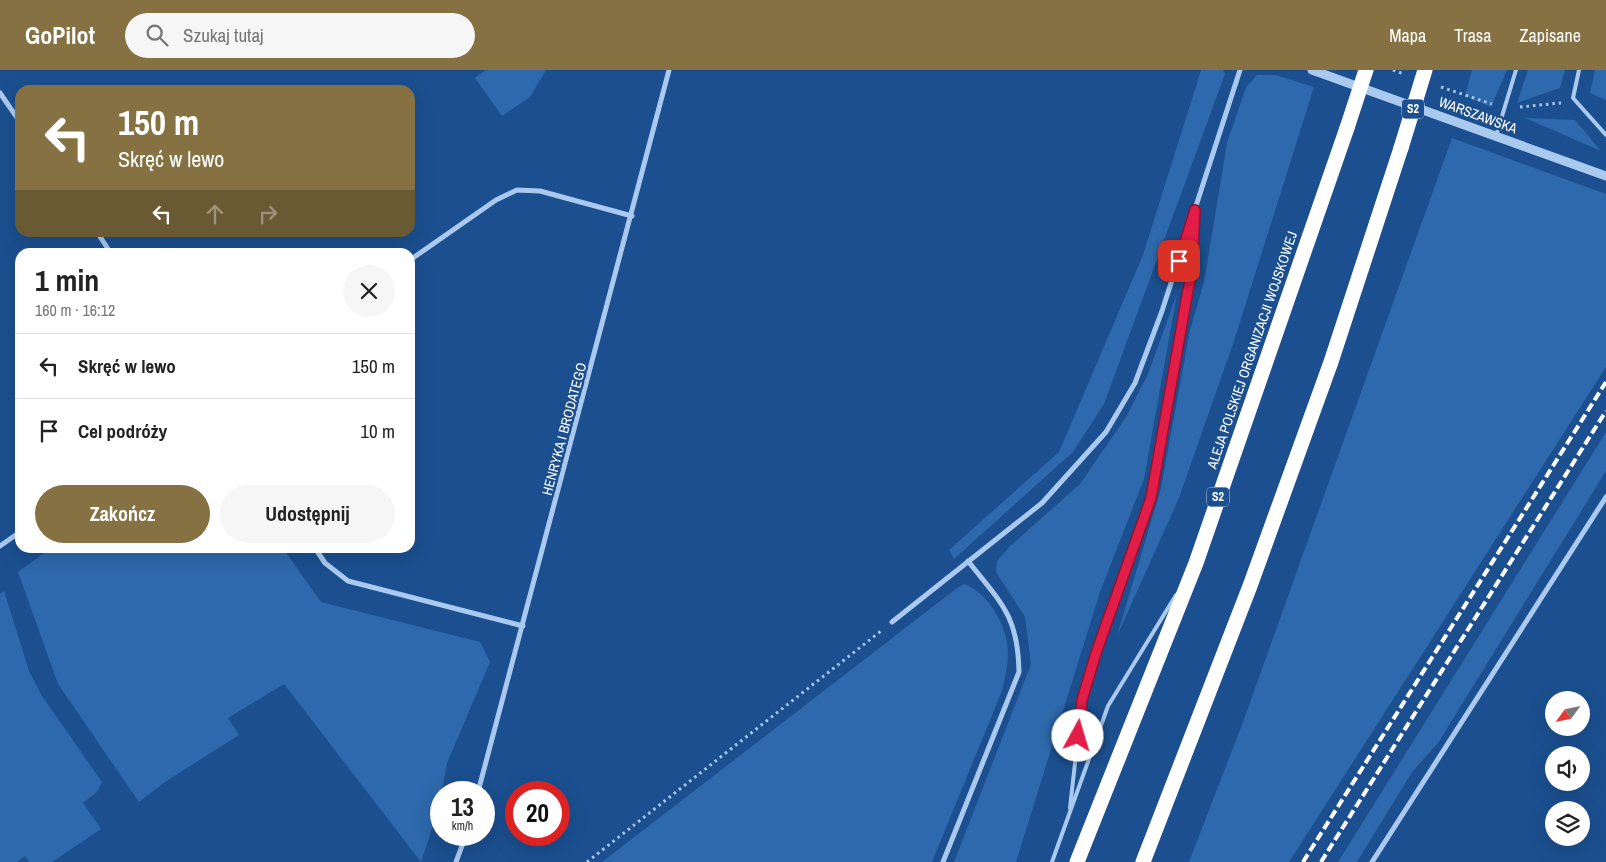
<!DOCTYPE html>
<html lang="pl">
<head>
<meta charset="utf-8">
<style>
  :root { --surface:#fff; --page:#f6f6f6; --text:#222; --muted:#767676; --line:#e0e0e0; --accent:#857141 }
  body { margin:0; font-family:"Archivo Narrow",sans-serif; background:var(--page); color:var(--text); height:100vh; display:flex; flex-direction:column; font-size:19px; white-space:nowrap }
  * { box-sizing:border-box; margin:0 }
  p { font-size:16px; color:var(--muted) }
  .icon { flex:none; width:28px; height:28px; fill:none; stroke:currentColor; stroke-width:2; stroke-linecap:round; stroke-linejoin:round }
  .map { position:relative; flex:1; overflow:hidden }
  .drawer { position:absolute; left:15px; top:178px; width:400px; height:305px; display:flex; flex-direction:column; background:var(--surface); border-radius:15px; box-shadow:0 5px 20px #0002 }
  .drawer>* { flex:none }
  .top-card { position:absolute; left:15px; top:15px; width:400px; height:152px; border-radius:15px; box-shadow:0 5px 20px #0002; background:#857141; color:#fff; overflow:hidden }
  .needle { width:32px; rotate:237deg }
  .fabs { position:absolute; left:1545px; top:621px; display:grid; gap:10px }
  .fabs a { display:grid; place-items:center; width:45px; height:45px; border-radius:50%; background:var(--surface); box-shadow:0 5px 20px #0002; font-size:25px }
  .speed { position:absolute; left:430px; top:711px; display:flex; gap:10px; font-size:25px; font-weight:700; text-align:center }
  .speed>* { display:grid; place-content:center; width:65px; height:65px; border-radius:50%; background:var(--surface); box-shadow:0 5px 20px #0002; line-height:1 }
  .speed small { font-size:12px; font-weight:400 }
  .speed .limit { border:8px solid #d22; background:#fff; color:#111 }
  .pin { position:absolute; display:grid; place-items:center; width:42px; height:42px; color:#fff; margin:-21px; border-radius:10px; box-shadow:0 2px 8px #0006 }
  .me { position:absolute; width:55px; margin:-28px; rotate:6deg; stroke-linejoin:round; filter:drop-shadow(0 0 4px #0008) }
  .turn { display:flex; align-items:center; gap:18px; height:105px; padding:0 20px; font-size:22px }
  .turn .icon { width:65px; height:65px; stroke-width:2.5 }
  .turn b { display:block; font-size:35px; line-height:42px }
  .lanes { display:flex; align-items:center; height:48px; padding:0 20px; background:#0003; justify-content:center; gap:25px; direction:ltr }
  .lanes .off { opacity:.35 }
  .round { display:grid; place-items:center; flex:none; width:52px; height:52px; border-radius:26px; background:var(--page) }
  .headline { display:flex; align-items:center; justify-content:space-between; height:85px; padding:0 20px }
  h1 { font-size:30px; font-weight:700; line-height:38px }
  .primary-button { display:flex; gap:10px; margin-top:auto; padding:10px 20px }
  .primary-button a { flex:1; height:58px; border-radius:30px; background:var(--accent); color:#fff; font-size:20px; font-weight:700; line-height:58px; text-align:center }
  .primary-button a+a { background:var(--page); color:var(--text) }
  ul { padding:0; list-style:none }
  li { display:flex; align-items:center; gap:15px; height:65px; padding:0 20px; border-top:1px solid var(--line) }
  li div { flex:1 }
  li b { display:block; font-size:19px }
  li em { font-style:normal }
  header { display:flex; align-items:center; gap:30px; box-sizing:border-box; height:70px; padding:0 25px; background:var(--accent); color:#fff }
  header strong { font-size:24px }
  nav { display:flex; gap:28px; margin-inline-start:auto; font-size:18px }
  .search { width:350px; height:45px; background:var(--page); display:flex; align-items:center; gap:12px; box-sizing:border-box; padding:0 18px; border-radius:28px; color:var(--muted); font-size:19px }
  .map>svg:first-child { display:block }
</style>
</head>
<body>
<header>
<strong>GoPilot</strong>
<div class="search"><svg class="icon" aria-label="search" viewBox="0 0 24 24"><circle cx="10" cy="10" r="6"/><path d="M15 15l6 6"/></svg>Szukaj tutaj</div>
<nav><a>Mapa</a><a>Trasa</a><a>Zapisane</a></nav>
</header>
<div class="map">
<svg width="1606" height="792" viewBox="0 0 1606 792">
  <rect width="100%" height="100%" fill="#1b4f8f"/>
  <g fill="#2e69ad">
    <path d="M486,0H546L530,27L502,46L475,8Z"/>
    <path d="M1201,0H1223L1225,4L1104,334L1073,382L954,489L949,480L1059,382L1143,185Z"/>
    <path d="M1472,0H1507L1491,37L1465,26Z"/>
    <path d="M1528,0H1565L1560,18L1517,33Z"/>
    <path d="M1595,0H1606V30L1590,23Z"/>
    <path d="M1257,5H1275L1314,17L1234,271L1179,428L1117,566L1161,418L1190,260L1204,212L1227,73L1246,17Z"/>
    <path d="M1525,48L1575,50L1601,81Z"/>
    <path d="M1452,68L1606,124V297L1289,792H1189L1243,652Z"/>
    <path d="M1177,224L1144,409L1100,522L1016,792H954L1031,594L1025,547L996,502L997,491L1010,476L1080,414L1126,347L1148,304Z"/>
    <path d="M1606,362V401L1438,673L1412,702L1357,792H1338Z"/>
    <path d="M51,478H283L321,532L480,572L490,592L447,693L439,737L421,792L284,614L228,648L239,665L165,712L139,732L58,614L18,502Z"/>
    <path d="M964,514C989,523 1007,556 1008,582C1008,595 1005,608 1002,621L932,792H602L957,518Z"/>
    <path d="M4,521L29,601L42,626L102,712L97,722L83,733L101,759L52,792H29L25,786L17,792H0V524Z"/>
  </g>
  <g fill="none" stroke-linecap="round" stroke-linejoin="round">
    <g stroke="#a9c9ee" stroke-width="3" stroke-dasharray="2.5 4" stroke-linecap="butt">
      <path d="M1393,0L1404,4"/>
      <path d="M1441,17L1492,34"/>
      <path d="M1520,37L1561,33"/>
      <path d="M587,792L881,561"/>
    </g>
    <g stroke="#a9c9ee" stroke-width="4">
      <path d="M1579,0L1573,28L1606,65"/>
      <path d="M1496,66L1516,0"/>
      <path d="M1070,738L1082,630L1096,583L1151,428L1192,198L1195,144"/>
      <path d="M1052,792L1108,636L1176,525"/>
    </g>
    <g stroke="#a9c9ee" stroke-width="5">
      <path d="M0,23L20,52"/>
      <path d="M97,162L110,182"/>
      <path d="M410,190L496,130L517,120L540,121L632,146"/>
      <path d="M0,476L20,462"/>
      <path d="M315,478L325,493L348,511L523,556"/>
      <path d="M892,552L1042,433L1106,362L1135,313L1162,241L1240,0"/>
      <path d="M478,722L669,0"/>
      <path d="M456,792L466,765"/>
      <path d="M943,792L1019,602C1018,545 1001,533 968,491"/>
      <path d="M1372,792L1606,427"/>
    </g>
    <path stroke="#a9c9ee" stroke-width="9" d="M1312,0L1606,106"/>
    <g stroke="#fff" stroke-width="15">
      <path d="M1077,792L1196,493L1347,58"/>
      <path d="M1143,792L1250,516L1331,292L1401,78"/>
    </g>
    <g stroke="#fff" stroke-width="4" stroke-dasharray="9 4" stroke-linecap="butt">
      <path d="M1303,792L1606,312"/>
      <path d="M1321,792L1606,341"/>
    </g>
    <g stroke="#fff" stroke-width="15">
      <path d="M1347,58L1366,0"/>
      <path d="M1401,78L1425,0"/>
    </g>
  </g>
  <g fill="none" stroke-linecap="round" stroke-linejoin="round">
    <defs>
      <path id="route" d="M1078,666L1082,630L1096,583L1151,428L1192,198L1195,140L1179,191"/>
    </defs>
    <use href="#route" stroke="#92132f" stroke-width="12"/>
    <use href="#route" stroke="#e11d48" stroke-width="9"/>
  </g>
  <g text-anchor="middle" dominant-baseline="central" stroke-width="5" stroke-linejoin="round" paint-order="stroke">
    <g fill="#1b4f8f" stroke="#bbcadd" stroke-width="1">
      <rect x="1402" y="29.5" width="22" height="19" rx="4"/>
      <rect x="1207" y="417.5" width="22" height="19" rx="4"/>
    </g>
    <g font-size="12" font-weight="bold" fill="#fff">
      <text x="1413" y="39">S2</text>
      <text x="1218" y="427">S2</text>
    </g>
    <g font-size="14" fill="#fff" stroke="#1b4f8f">
      <text transform="translate(1478 45) rotate(20)">WARSZAWSKA</text>
      <text transform="translate(1252 280) rotate(-71)">ALEJA POLSKIEJ ORGANIZACJI WOJSKOWEJ</text>
      <text transform="translate(564 359) rotate(-75)">HENRYKA I BRODATEGO</text>
    </g>
  </g>
</svg>
<div class="fabs">
<a><svg class="needle" viewBox="-14 -14 28 28"><path d="M0-13l5 13h-10z" fill="#e53935"/><path d="M0 13l5-13h-10z" fill="#767676"/></svg></a>
<a><svg class="icon" aria-label="sound" viewBox="0 0 24 24"><path d="M4 9h4l5-4v14l-5-4H4zM17 9q2 3 0 6"/></svg></a>
<a><svg class="icon" aria-label="layers" viewBox="0 0 24 24"><path d="M12 4l9 5-9 5-9-5zM3 14l9 5 9-5"/></svg></a>
</div>
<div class="speed"><div>13<small>km/h</small></div><div class="limit">20</div></div>
<div class="pin" style="left:1179px;top:191px;background:#d93025"><svg class="icon" aria-label="arrive" viewBox="0 0 24 24"><path d="M6 21V4h12l-3 4 3 4H6"/></svg></div>
<svg class="me" style="left:1078px;top:666px" viewBox="-20 -20 40 40"><circle r="19" fill="#fff"/><path d="M0-13L10 11 0 6-10 11z" fill="#e11d48"/></svg>
<div class="top-card">
<div class="turn"><svg class="icon" aria-label="left" viewBox="0 0 24 24"><path d="M17 20v-9H6M10 6l-5 5 5 5"/></svg><div><b>150 m</b>Skręć w lewo</div></div>
<div class="lanes"><svg class="icon" aria-label="left" viewBox="0 0 24 24"><path d="M17 20v-9H6M10 6l-5 5 5 5"/></svg><svg class="icon off" aria-label="ahead" viewBox="0 0 24 24"><path d="M12 20V5M6 11l6-6 6 6"/></svg><svg class="icon off" aria-label="right" viewBox="0 0 24 24"><path d="M7 20v-9h11M14 6l5 5-5 5"/></svg></div>
</div>
<section class="drawer">
<div class="headline"><div><h1>1 min</h1><p>160 m · 16:12</p></div><a class="round"><svg class="icon" aria-label="close" viewBox="0 0 24 24"><path d="M6 6l12 12M18 6L6 18"/></svg></a></div>
<ul>
<li><svg class="icon" aria-label="left" viewBox="0 0 24 24"><path d="M17 20v-9H6M10 6l-5 5 5 5"/></svg><div><b>Skręć w lewo</b></div><em>150 m</em></li>
<li><svg class="icon" aria-label="arrive" viewBox="0 0 24 24"><path d="M6 21V4h12l-3 4 3 4H6"/></svg><div><b>Cel podróży</b></div><em>10 m</em></li>
</ul>
<div class="primary-button"><a>Zakończ</a><a>Udostępnij</a></div>
</section>
</div>
</body>
</html>
